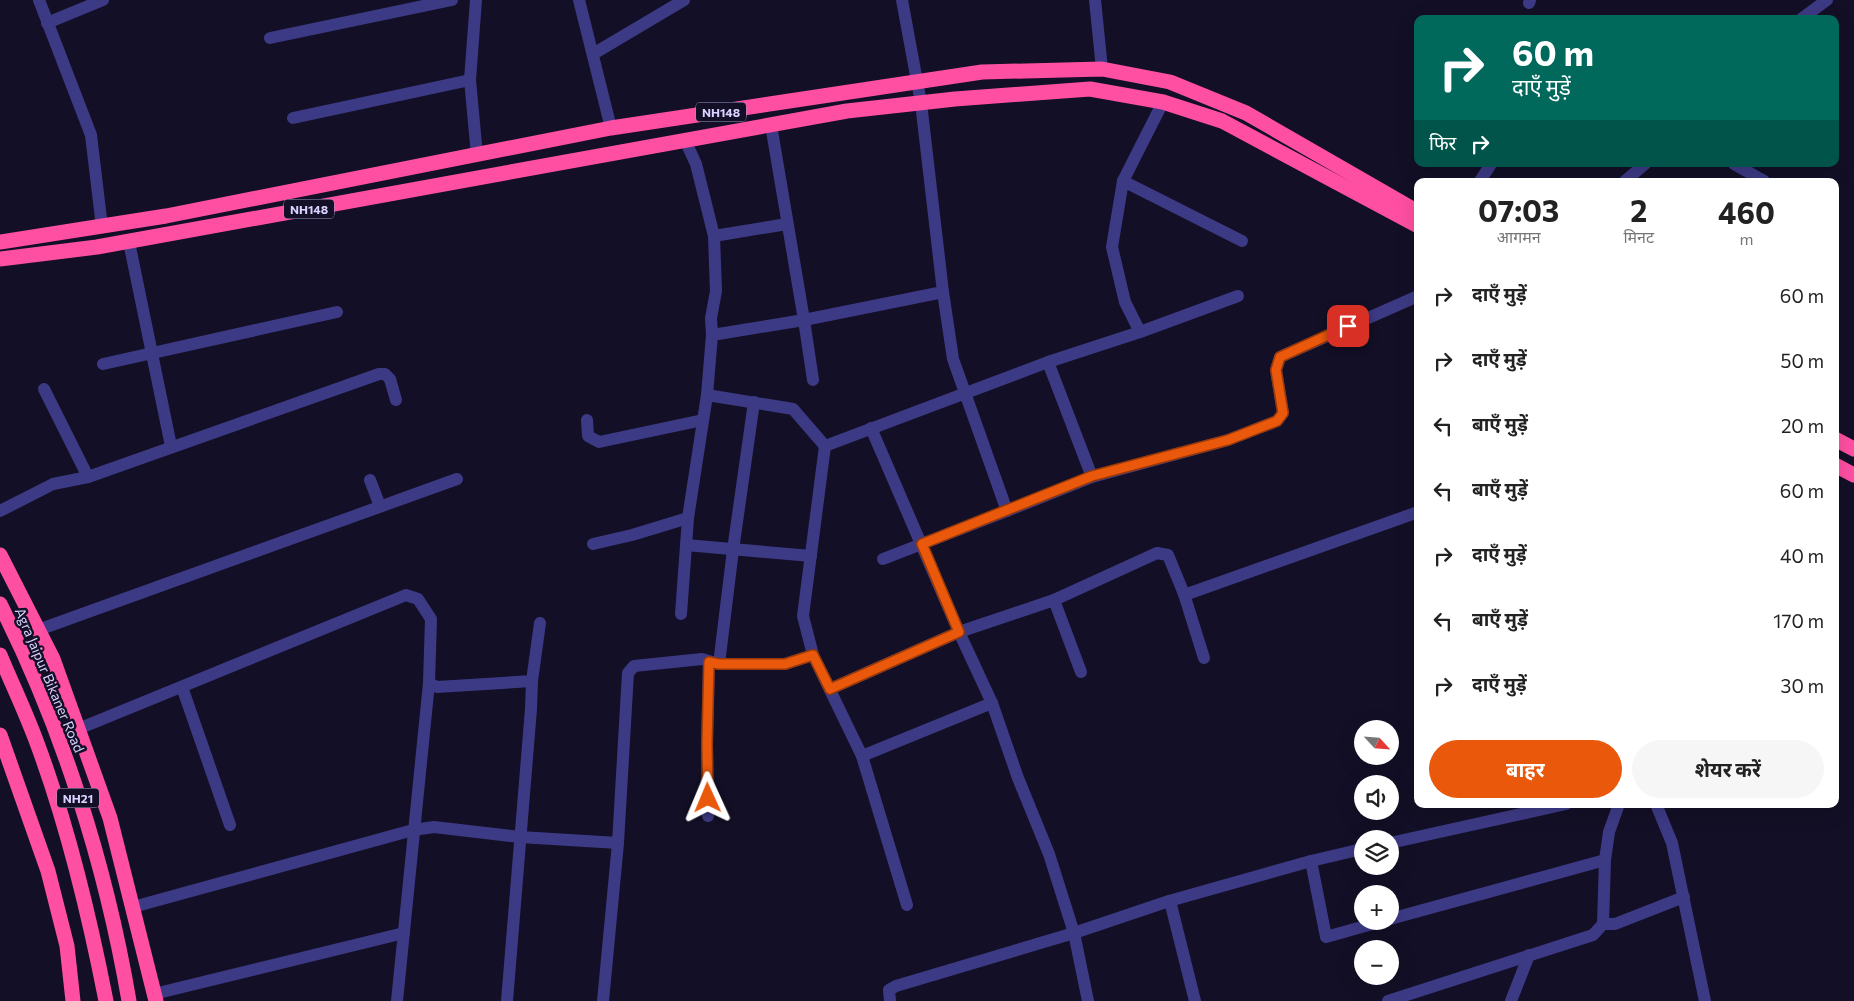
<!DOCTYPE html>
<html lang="hi">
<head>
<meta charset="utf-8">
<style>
  :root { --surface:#fff; --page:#f6f6f6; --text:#222; --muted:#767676; --accent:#ea580c }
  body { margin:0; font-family:Commissioner,"Noto Sans Devanagari",sans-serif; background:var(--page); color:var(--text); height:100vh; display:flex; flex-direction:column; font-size:19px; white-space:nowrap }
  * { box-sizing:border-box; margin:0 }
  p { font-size:16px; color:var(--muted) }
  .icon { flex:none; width:28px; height:28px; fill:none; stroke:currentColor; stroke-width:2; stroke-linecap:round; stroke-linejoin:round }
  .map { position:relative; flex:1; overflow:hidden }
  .sheet { position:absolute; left:1414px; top:178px; width:425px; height:630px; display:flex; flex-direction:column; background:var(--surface); border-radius:10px; box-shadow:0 5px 20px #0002 }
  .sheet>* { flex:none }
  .hud { position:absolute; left:1414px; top:15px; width:425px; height:152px; border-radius:10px; box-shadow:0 5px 20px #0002; background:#00695c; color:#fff; overflow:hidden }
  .needle { width:32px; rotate:116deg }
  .tools { position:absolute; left:1354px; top:720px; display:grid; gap:10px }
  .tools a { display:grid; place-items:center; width:45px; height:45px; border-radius:50%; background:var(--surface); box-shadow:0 5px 20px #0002; font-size:25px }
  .pin { position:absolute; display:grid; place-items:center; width:42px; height:42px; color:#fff; margin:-21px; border-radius:10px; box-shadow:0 2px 8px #0006 }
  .me { position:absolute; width:55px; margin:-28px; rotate:359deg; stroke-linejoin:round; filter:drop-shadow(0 0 4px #0008) }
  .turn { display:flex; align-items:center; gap:18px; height:105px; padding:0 15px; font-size:22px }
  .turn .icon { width:65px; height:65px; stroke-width:2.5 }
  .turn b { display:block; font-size:35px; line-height:42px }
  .then { display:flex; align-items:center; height:48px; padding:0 15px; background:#0003; gap:10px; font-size:19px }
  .eta { display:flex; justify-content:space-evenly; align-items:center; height:85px; text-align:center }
  .eta b { font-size:30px; font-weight:700; line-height:35px }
  .action { display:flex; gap:10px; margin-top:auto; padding:10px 15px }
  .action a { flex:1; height:58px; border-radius:30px; background:var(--accent); color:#fff; font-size:20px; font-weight:700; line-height:58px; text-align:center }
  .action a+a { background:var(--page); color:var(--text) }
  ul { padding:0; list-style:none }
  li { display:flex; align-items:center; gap:15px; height:65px; padding:0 15px }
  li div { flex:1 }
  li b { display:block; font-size:19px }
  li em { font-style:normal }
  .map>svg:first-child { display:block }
</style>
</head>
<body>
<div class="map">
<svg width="1854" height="1001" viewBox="0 0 1854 1001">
  <rect width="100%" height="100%" fill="#130f26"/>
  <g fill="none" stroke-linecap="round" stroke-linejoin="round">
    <g stroke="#3d3a85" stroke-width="12">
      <path d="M39,0L91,135L102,227"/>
      <path d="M476,0L470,80L477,155"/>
      <path d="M579,0L611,128"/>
      <path d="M902,0L921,103L943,292L953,359L1007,511"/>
      <path d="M1095,0L1102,69"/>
      <path d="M1529,3L1530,0"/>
      <path d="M1801,19L1827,0"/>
      <path d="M47,23L103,0"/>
      <path d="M270,38L452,0"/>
      <path d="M593,54L684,0"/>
      <path d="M293,118L470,80"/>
      <path d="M771,125L804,320L813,380"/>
      <path d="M1734,164L1764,181"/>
      <path d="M1123,181L1242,241"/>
      <path d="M1480,181L1491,164"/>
      <path d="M1625,181L1645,164"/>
      <path d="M714,236L787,224"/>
      <path d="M129,242L171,446"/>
      <path d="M1140,332L1125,302L1112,247L1123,181L1163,102"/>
      <path d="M712,335L804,320L943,292"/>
      <path d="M1048,362L1092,477"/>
      <path d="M103,364L337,312"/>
      <path d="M44,389L88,477"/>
      <path d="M707,395L793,409L825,446L1048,362L1140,332L1238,296"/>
      <path d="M587,420L588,436L599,442L703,420"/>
      <path d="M871,428L959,632L992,703L1018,778L1049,854L1074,933L1088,1001"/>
      <path d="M825,446L803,616L813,655L862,756L907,905"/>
      <path d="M370,480L380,506"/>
      <path d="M0,511L53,484L88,477L379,374H385L390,379L396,400"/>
      <path d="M593,544L632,535L688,518"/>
      <path d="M686,545L811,556"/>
      <path d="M883,559L1007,511L1092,477L1228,440L1277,421L1283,413L1276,370L1280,357L1418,296"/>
      <path d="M1184,594L1204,658"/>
      <path d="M1054,600L1081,672"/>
      <path d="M681,614L688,518L707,395L712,335L711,318L716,291L714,236L696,164L685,140"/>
      <path d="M38,630L457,479"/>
      <path d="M719,664L733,550L754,402"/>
      <path d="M429,683L437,687L532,681L540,623"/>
      <path d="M182,687L230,825"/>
      <path d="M830,689L959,632L1054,600L1157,553L1168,555L1184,594L1190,593L1418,512"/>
      <path d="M78,729L406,595L418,599L431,619L429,683L397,1001"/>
      <path d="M862,756L992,703"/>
      <path d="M1619,804L1609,832L1605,860L1603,924H1615L1684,897"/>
      <path d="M1656,804L1672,843L1705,1001"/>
      <path d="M708,816L707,744L709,662"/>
      <path d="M1390,843L1566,804"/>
      <path d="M1311,861L1326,937L1383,921"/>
      <path d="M1170,901L1195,1001"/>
      <path d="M133,907L413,830L434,827L520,837L618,843L628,673L634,666L702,659L719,664H785L813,655"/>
      <path d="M1390,919L1605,860"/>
      <path d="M154,994L404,933"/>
      <path d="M507,1001L531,709L532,681"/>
      <path d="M603,1001L618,843"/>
      <path d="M890,1001L889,990L896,986L1074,933L1169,901L1311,861L1362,849"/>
      <path d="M1388,1001L1593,935L1603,924"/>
      <path d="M1511,1001L1529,955"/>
    </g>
    <g stroke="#ff4fa3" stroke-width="15">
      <path d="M0,242L166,216L611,128L982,72L1102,69L1170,82L1246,113L1418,212"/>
      <path d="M0,259L97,247L847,111L955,99L1090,89L1163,102L1222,121L1418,226"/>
      <path d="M1835,439L1854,449"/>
      <path d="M1835,465L1854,475"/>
      <path d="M0,555L53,659L110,818L156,1001"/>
      <path d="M0,604C62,726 106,866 129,1001"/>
      <path d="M0,655C12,684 26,713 37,743C68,826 89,914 106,1001"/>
      <path d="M0,735L48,871L67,946L73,1001"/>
    </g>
  </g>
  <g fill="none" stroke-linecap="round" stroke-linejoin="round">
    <defs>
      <path id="route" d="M708,798L707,744L709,662L719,664H785L813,655L830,689L959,632L922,544L1092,476L1228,440L1277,421L1283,413L1276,370L1280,357L1348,326"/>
    </defs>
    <use href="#route" stroke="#983908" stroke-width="12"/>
    <use href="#route" stroke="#ea580c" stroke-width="9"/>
  </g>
  <g text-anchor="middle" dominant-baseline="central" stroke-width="5" stroke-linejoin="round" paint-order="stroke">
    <g fill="#130f26" stroke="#9e99be" stroke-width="1">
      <rect x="696" y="102.5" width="50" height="19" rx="4"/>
      <rect x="284" y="199.5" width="50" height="19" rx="4"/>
      <rect x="57" y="788.5" width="42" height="19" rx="4"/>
    </g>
    <g font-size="12" font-weight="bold" fill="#d9d4ff">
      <text x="721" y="112">NH148</text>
      <text x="309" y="209">NH148</text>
      <text x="78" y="798">NH21</text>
    </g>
    <g font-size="14" fill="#d9d4ff" stroke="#130f26">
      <text transform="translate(50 680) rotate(67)">Agra Jaipur Bikaner Road</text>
    </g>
  </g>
</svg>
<div class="tools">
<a><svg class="needle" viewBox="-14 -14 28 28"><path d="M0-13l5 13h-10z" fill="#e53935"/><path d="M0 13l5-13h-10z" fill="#767676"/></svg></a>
<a><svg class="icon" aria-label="sound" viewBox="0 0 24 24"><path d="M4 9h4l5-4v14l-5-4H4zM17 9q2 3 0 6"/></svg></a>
<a><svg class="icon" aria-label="layers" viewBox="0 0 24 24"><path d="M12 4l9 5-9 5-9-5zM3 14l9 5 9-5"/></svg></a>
<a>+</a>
<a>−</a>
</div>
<div class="pin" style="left:1348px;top:326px;background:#d93025"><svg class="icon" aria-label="arrive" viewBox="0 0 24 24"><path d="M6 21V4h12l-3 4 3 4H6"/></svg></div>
<svg class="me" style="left:708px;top:798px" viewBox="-20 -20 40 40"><path d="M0-17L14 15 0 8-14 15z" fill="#ea580c" stroke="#fff" stroke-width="4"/></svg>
<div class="hud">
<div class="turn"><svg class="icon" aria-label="right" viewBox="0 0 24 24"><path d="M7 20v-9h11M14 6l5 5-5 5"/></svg><div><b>60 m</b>दाएँ मुड़ें</div></div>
<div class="then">फिर<svg class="icon" aria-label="right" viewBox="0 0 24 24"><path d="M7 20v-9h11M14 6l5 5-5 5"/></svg></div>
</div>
<section class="sheet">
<div class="eta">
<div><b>07:03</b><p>आगमन</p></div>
<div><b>2</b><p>मिनट</p></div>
<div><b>460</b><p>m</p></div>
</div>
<ul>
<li><svg class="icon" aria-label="right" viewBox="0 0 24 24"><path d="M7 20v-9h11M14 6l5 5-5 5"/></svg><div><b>दाएँ मुड़ें</b></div><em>60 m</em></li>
<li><svg class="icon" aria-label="right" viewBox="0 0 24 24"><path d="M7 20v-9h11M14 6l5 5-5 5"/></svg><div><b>दाएँ मुड़ें</b></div><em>50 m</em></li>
<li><svg class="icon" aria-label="left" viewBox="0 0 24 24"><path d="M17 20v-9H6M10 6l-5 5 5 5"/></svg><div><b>बाएँ मुड़ें</b></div><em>20 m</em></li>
<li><svg class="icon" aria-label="left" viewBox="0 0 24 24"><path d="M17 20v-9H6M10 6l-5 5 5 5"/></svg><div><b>बाएँ मुड़ें</b></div><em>60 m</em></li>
<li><svg class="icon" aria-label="right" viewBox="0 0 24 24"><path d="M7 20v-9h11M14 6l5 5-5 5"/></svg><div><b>दाएँ मुड़ें</b></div><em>40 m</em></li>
<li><svg class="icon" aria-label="left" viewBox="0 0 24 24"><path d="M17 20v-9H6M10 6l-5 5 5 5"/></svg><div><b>बाएँ मुड़ें</b></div><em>170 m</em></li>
<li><svg class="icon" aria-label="right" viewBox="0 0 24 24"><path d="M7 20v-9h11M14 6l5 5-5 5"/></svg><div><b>दाएँ मुड़ें</b></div><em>30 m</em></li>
</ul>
<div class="action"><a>बाहर</a><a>शेयर करें</a></div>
</section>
</div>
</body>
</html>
